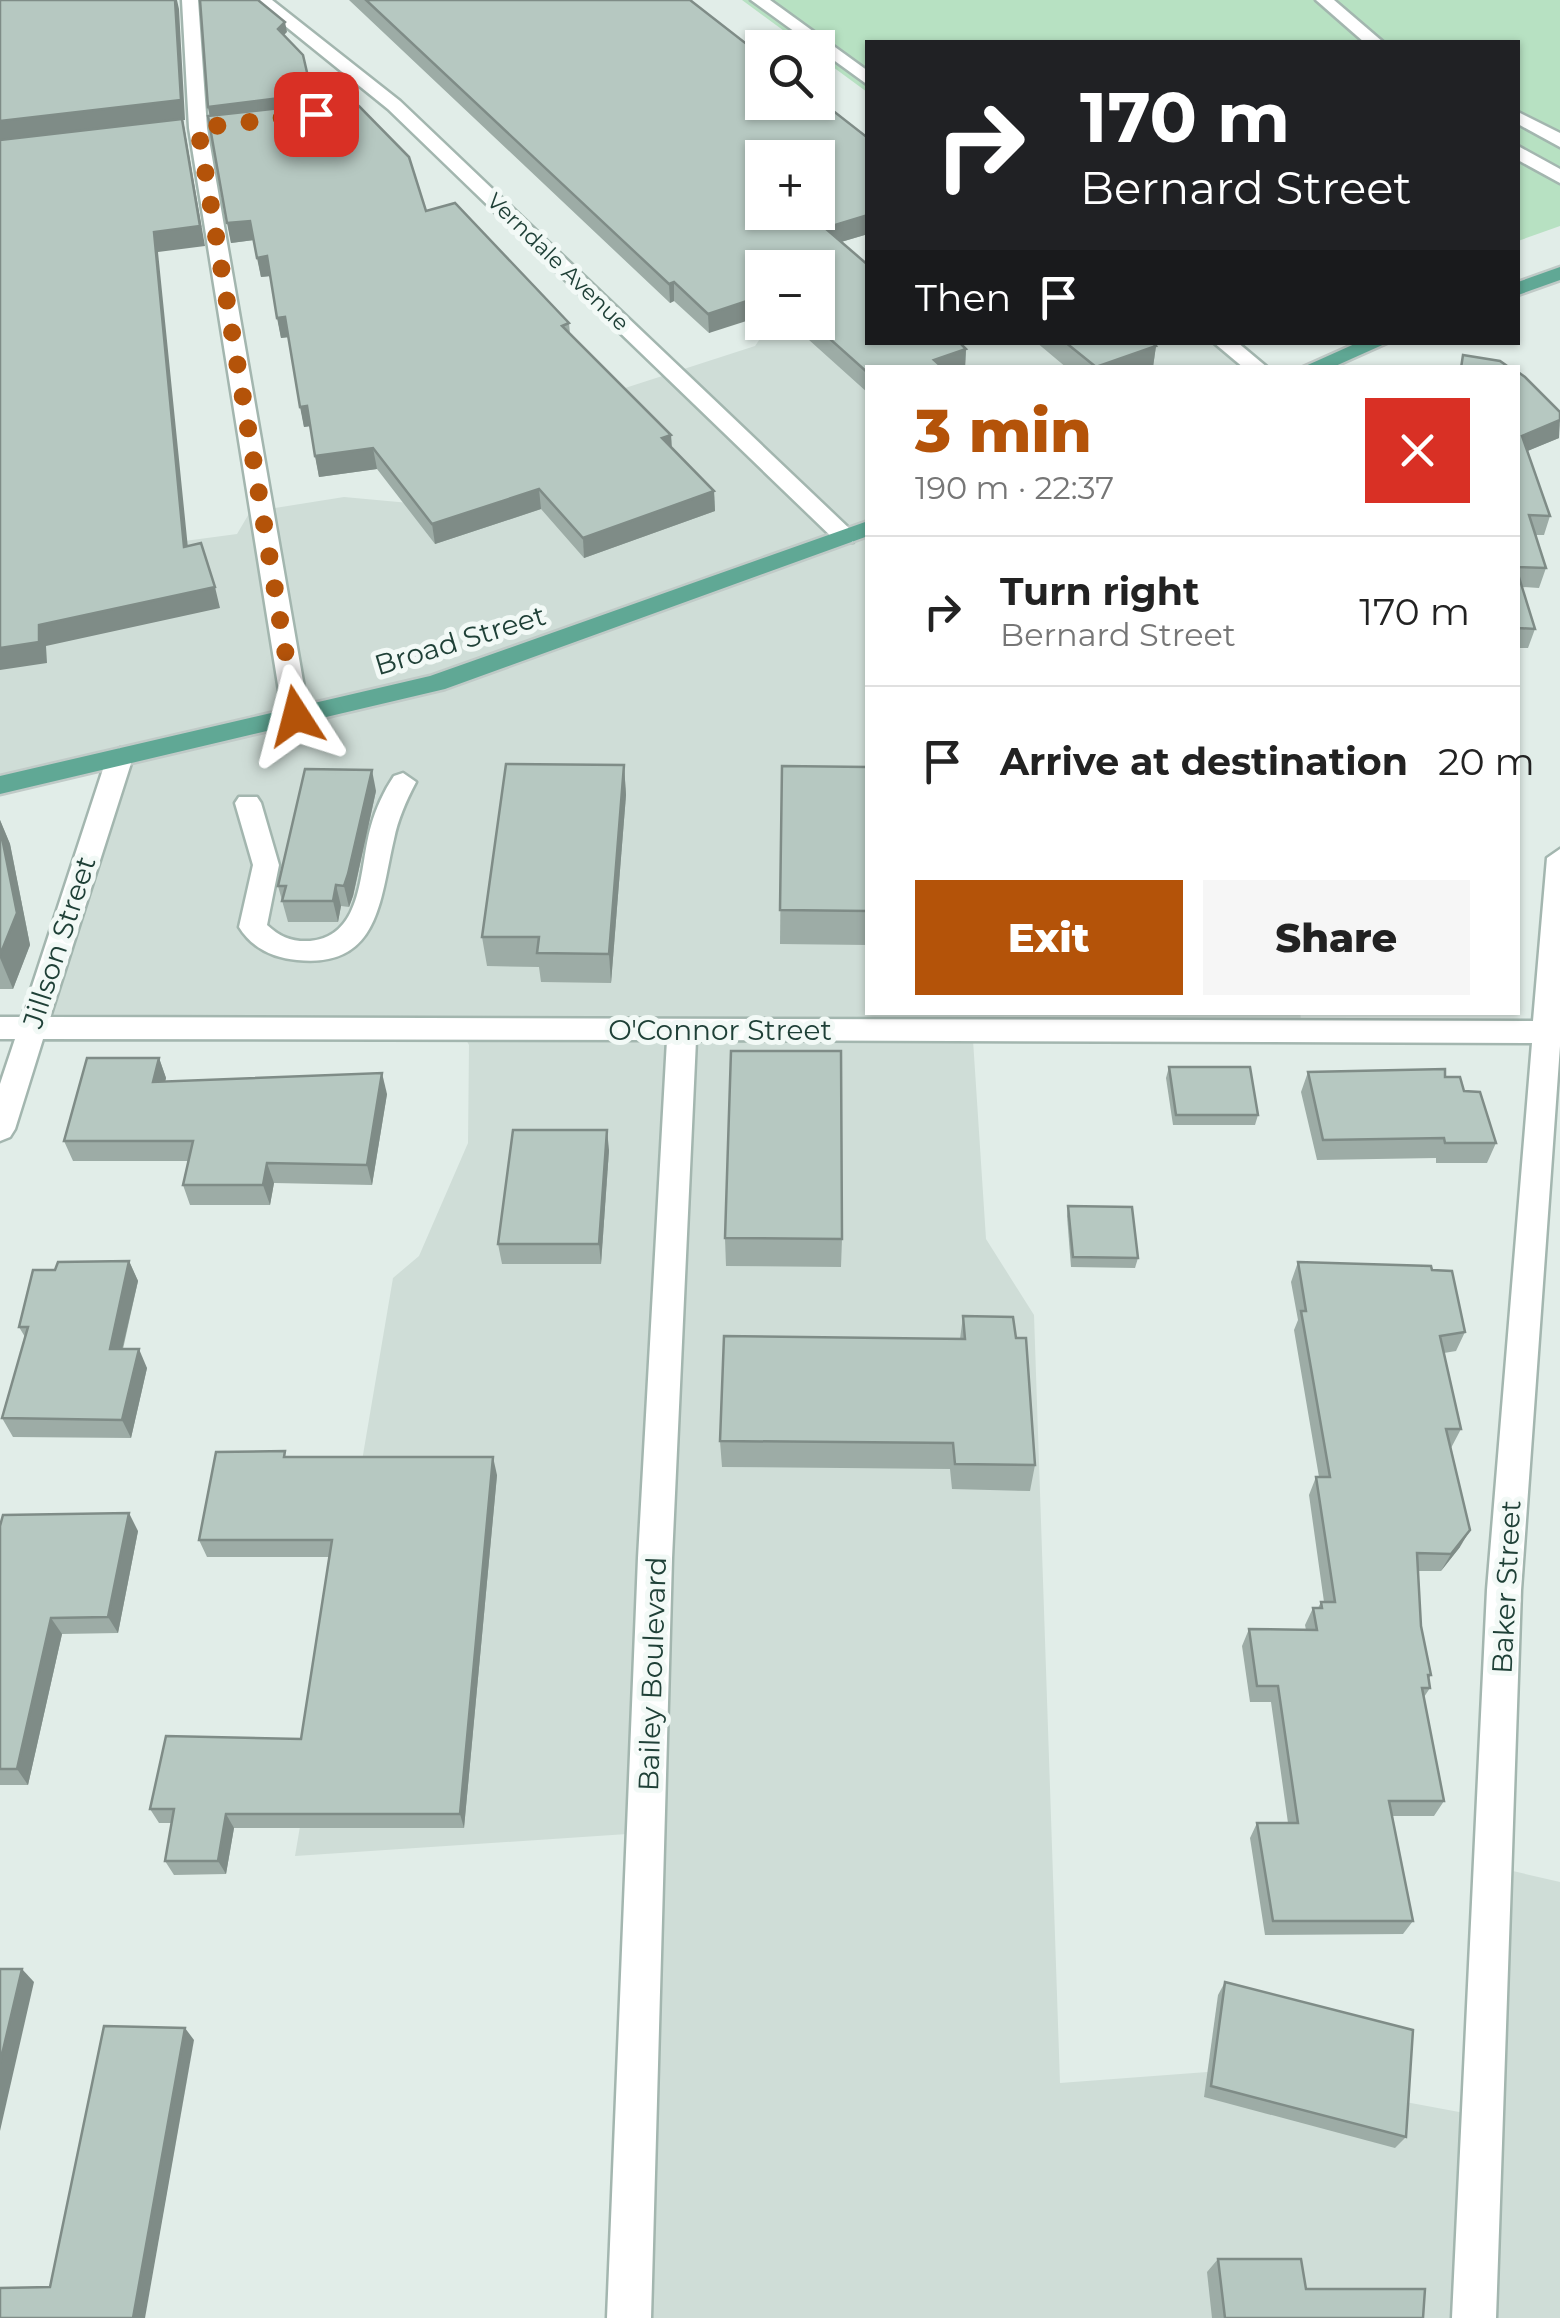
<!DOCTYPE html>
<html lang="en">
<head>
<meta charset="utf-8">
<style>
  :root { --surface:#fff; --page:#f6f6f6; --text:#222; --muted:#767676; --line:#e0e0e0; --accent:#b45309 }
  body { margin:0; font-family:Montserrat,sans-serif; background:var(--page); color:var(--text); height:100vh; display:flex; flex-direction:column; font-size:38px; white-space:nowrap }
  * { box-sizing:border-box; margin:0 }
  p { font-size:32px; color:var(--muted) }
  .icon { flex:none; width:55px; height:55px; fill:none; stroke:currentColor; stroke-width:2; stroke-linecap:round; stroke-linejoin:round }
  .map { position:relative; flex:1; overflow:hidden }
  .panel { position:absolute; left:865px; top:365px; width:655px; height:650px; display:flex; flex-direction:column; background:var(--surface); border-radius:0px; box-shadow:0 2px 8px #0004 }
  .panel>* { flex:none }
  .guide { position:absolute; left:865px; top:40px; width:655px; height:305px; border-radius:0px; box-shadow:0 2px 8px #0004; background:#202124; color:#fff; overflow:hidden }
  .buttons { position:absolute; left:745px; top:30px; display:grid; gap:20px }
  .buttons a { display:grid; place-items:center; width:90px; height:90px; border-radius:0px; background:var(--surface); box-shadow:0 2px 8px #0004; font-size:50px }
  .pin { position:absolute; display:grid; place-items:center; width:85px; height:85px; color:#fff; margin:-42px; border-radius:20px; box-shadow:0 5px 15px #0006 }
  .me { position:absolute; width:110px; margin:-55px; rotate:351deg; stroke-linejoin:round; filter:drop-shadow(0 0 8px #0008) }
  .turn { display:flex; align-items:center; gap:35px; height:210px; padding:0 50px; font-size:45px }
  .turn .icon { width:130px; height:130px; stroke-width:2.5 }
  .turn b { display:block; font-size:70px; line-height:85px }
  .then { display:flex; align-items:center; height:95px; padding:0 50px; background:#0003; gap:20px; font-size:38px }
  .round { display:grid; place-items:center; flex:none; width:105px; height:105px; border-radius:0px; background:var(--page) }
  .overview { display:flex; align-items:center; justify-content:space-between; height:170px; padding:0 50px }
  h1 { font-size:60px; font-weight:800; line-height:75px; color:var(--accent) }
  .primary-button { display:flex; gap:20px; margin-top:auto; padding:20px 50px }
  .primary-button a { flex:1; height:115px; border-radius:0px; background:var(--accent); color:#fff; font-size:40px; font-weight:800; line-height:115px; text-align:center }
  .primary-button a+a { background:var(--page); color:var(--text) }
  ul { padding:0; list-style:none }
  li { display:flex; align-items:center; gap:30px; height:150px; padding:0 50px; border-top:2px solid var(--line) }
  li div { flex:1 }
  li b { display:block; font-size:38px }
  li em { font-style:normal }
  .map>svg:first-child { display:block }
</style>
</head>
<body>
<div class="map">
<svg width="1560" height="2318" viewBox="0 0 1560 2318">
  <rect width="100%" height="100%" fill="#e1ede8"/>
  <path fill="#cfddd7" d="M835,261L867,262L868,342L1210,343L1242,367L868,368V1012L1300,1013L1302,1025L973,1040L986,1239L1034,1315L1060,2083L1234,2070L1486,2117L1504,1869L1560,1882V2318H645L657,1832L295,1856L393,1278L419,1256L468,1143L469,1045L463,1034L44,1029L115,762L0,785V552L87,554L237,534L250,512L344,497L431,505L554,411L755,346L766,330L785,323L818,322Z"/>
  <path fill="#b7e1c2" d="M742,0H1560V226L1518,241V42H868L867,92L818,56V48L806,47Z"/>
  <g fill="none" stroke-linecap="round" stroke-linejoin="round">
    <defs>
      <g id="minor">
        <path d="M182,0H198L207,128L309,716L296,724L283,716L189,128Z"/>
        <path d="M253,0H272L400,101L853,532V542H837L388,109Z"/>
        <path d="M751,0H770L868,71V85Z"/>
        <path d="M1316,0H1334L1383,42H1364Z"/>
        <path d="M1518,112L1560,133V147L1518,124Z"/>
        <path d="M1518,146L1560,169V183L1518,160Z"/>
        <path d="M1213,342H1237L1268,368H1244Z"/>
        <path d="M120,748L133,757L50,1017L1533,1021L1547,858L1560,849V1046L1521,1590L1496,2318H1452L1487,1590L1532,1043L696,1040L672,1558L651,2318H607L638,1558L667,1040L43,1039L15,1129L10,1137L0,1141V1084L15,1039H0V1017H22L107,757Z"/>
        <path d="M403,773L416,782C406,801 398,819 394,839C380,898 380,969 297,960C273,958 252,948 239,927L253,865L235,803L239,797H257L261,803L279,865L267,925C280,937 292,942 310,941C365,936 359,866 371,826C376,808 384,791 394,776Z"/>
      </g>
      <g id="major">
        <path d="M1560,267V280L1518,295V282Z"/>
        <path d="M1359,342H1389L1331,368H1301Z"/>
        <path d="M868,521V536L445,689L0,794V776L430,676Z"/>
      </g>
    </defs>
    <use href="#minor" stroke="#a3b6af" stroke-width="5"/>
    <use href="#major" stroke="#c0cac7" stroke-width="5"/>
    <use href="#minor" fill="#fff" fill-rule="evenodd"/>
    <use href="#major" fill="#60a895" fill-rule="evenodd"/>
  </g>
  <g fill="#9daca6">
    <path d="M349,0H690L868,234L841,242L966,349L965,368H868V393L789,322H818V268L709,333L674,301L670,303Z"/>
    <path d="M287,32L284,35L317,111L426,211L569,323L570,334L671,435L672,448L714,491L715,511L584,558L541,509L435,544L377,469L319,477L310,426L304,427L289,337L281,338L270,276L261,277L254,240L231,243L208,107Z"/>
    <path d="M1036,342H1152L1156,346L1153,367L1151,368H1067Z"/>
    <path d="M1518,372L1559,438L1527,451L1550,516L1544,535H1535L1546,568L1539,588L1522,587L1535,629L1528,648H1518Z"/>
    <path d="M624,765L626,795L611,983L541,982L539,967L487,966L482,937Z"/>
    <path d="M782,766L868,767V945L780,944Z"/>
    <path d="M376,791L353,896L349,907L341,906L338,922H288L278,886Z"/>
    <path d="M0,820L10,844L30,945L13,989H0Z"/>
    <path d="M159,1058L166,1078L165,1081L387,1094L372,1185L274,1183L270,1205H190L183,1185L188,1161H73L64,1141Z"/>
    <path d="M1169,1067L1258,1115L1255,1125H1173L1166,1078Z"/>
    <path d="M1308,1072L1445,1077L1464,1091L1496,1143L1487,1163H1436V1158L1317,1160L1301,1092Z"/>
    <path d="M609,1150L601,1264H502L498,1244Z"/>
    <path d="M1068,1206L1138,1258L1135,1268L1071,1267L1067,1216Z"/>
    <path d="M725,1238L842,1239L841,1267L726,1266Z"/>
    <path d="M129,1261L138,1281L123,1349L147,1368L131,1438L13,1437L2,1418L25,1337L19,1327L55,1270Z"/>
    <path d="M1298,1262L1432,1270L1465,1332L1456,1351L1444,1353L1461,1429L1451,1448L1460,1547L1441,1571H1418L1421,1626L1431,1675L1428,1680L1430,1688L1424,1697L1444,1801L1434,1816H1392L1413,1921L1403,1934L1265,1935L1250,1838L1257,1823H1288L1271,1702H1250L1242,1646L1249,1629L1306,1630L1305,1625L1313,1608H1318L1321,1602H1324L1309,1495L1316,1477H1319L1294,1330L1298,1320L1291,1282Z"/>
    <path d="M963,1316L1035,1465L1030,1491L952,1489L950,1469L722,1467L720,1441L960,1339Z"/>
    <path d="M287,1457L497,1475L464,1828H234L226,1874L174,1875L165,1861L172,1823H159L150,1809L301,1739L329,1557H207L199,1540Z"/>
    <path d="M0,1526L138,1531L118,1633L62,1634L28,1785H0Z"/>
    <path d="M1225,1982L1406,2137L1395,2148L1204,2097L1218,1995Z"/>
    <path d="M1218,2259L1306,2289L1423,2318H1212L1207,2272Z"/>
  </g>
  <g fill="#7f8c87">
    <path d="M175,0H177L179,9L185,120H183L205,246L158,252L190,568L184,547L154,232L0,141V121Z"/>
    <path d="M285,22L287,32L280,39L278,29Z"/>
    <path d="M312,94L314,105L210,117L208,107Z"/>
    <path d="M868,215V234L824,247L825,228Z"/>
    <path d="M250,221L254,240L231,243L227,223Z"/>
    <path d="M267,256L271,276L261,277L257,258Z"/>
    <path d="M674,282V301L670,303L669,284Z"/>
    <path d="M762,296V316L709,333L708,314Z"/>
    <path d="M285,317L289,337L281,338L277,318Z"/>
    <path d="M1156,346L1153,367L1151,368H1096Z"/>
    <path d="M966,349L965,368H934V360Z"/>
    <path d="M307,406L311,426L304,427L300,407Z"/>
    <path d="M1560,420L1559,438L1518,455L1522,436Z"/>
    <path d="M671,435L672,455L662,438Z"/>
    <path d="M373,448L377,469L319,477L315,456Z"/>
    <path d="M539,489L541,509L435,544L432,524Z"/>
    <path d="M714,491L715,511L584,558L583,538Z"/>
    <path d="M215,587L220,608L46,646L47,663L0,670V648L39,625Z"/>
    <path d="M624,765L626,795L611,983L609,954Z"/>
    <path d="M372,770L376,791L353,896L349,907L344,886Z"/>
    <path d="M0,820L10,844L30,945L13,989L0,958Z"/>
    <path d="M336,885L341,906L338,922L333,901Z"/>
    <path d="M159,1058L166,1078L160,1102L153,1082Z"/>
    <path d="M382,1073L387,1094L372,1185L367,1165Z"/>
    <path d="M607,1130L609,1150L601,1264L599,1244Z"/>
    <path d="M267,1163L274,1183L270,1205L263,1185Z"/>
    <path d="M129,1261L138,1281L118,1367L110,1349Z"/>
    <path d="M139,1349L147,1368L131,1438L122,1420Z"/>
    <path d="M493,1457L497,1475L464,1828L460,1814Z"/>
    <path d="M129,1513L138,1531L118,1633L108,1617Z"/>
    <path d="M1470,1530L1460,1547L1441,1571L1451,1554Z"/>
    <path d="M51,1618L62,1634L28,1785L17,1769Z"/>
    <path d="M226,1814L234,1828L226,1874L218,1861Z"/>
    <path d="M22,1969L34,1982L0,2131V2063Z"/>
    <path d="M185,2028L194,2040L145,2318H133Z"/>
  </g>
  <g fill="#b6c8c1" stroke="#7f8c87" stroke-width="2.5" fill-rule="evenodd">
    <path d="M0,0H175L181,100L0,121Z"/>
    <path d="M200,0H258L285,22L278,29L303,55L312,94L208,107Z"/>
    <path d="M366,0H690L762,56V102H818V99L868,138V215L825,228L868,265V342H959L966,349L934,360L943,368H868V373L811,322H818V268H762V296L708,314L674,282L669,284ZM762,158H818V212H762Z"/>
    <path d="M316,104L317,111L359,106L409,157L426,211L455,203L569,323L562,326L671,435L662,438L714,491L583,538L539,489L432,524L373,448L315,456L307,406L300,407L285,317L277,318L267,256L257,258L250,221L227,223L208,116Z"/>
    <path d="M182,119L200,226L154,232L184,547L201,543L215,587L39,625V642L0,648V140Z"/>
    <path d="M1065,342H1152L1156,346L1096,367Z"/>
    <path d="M1463,355L1500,361L1510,368H1461Z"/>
    <path d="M1518,372L1525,377L1560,412V420L1522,436L1550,516L1529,515L1546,568L1518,567Z"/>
    <path d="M1518,574L1535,629L1518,628Z"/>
    <path d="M506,764L624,765L609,954L537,953L539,937H482Z"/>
    <path d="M782,766L868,767V911L780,910Z"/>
    <path d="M305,769L372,770L348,874L344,886L336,885L333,901H282L286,886H278Z"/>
    <path d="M0,828L17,913L0,955Z"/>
    <path d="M731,1051H841L842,1239L725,1238Z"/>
    <path d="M87,1058H159L153,1082L382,1073L367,1165L267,1163L263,1185H183L193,1141H64Z"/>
    <path d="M1169,1067H1250L1258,1115H1176Z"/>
    <path d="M1445,1069V1077H1460L1464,1091L1480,1092L1496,1143H1445L1444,1138L1323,1140L1308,1072Z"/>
    <path d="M513,1130H607L599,1244H498Z"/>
    <path d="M1068,1206L1132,1207L1138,1258L1073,1257Z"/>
    <path d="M129,1261L110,1349H139L122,1420L2,1418L28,1327H19L33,1270H55L58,1262Z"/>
    <path d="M1298,1262L1431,1266L1432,1270L1452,1271L1465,1332L1440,1336L1461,1429H1446L1470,1530L1451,1554L1417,1553L1421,1626L1431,1675H1428L1430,1688H1422L1444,1801H1389L1413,1921H1273L1257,1823H1298L1278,1686H1257L1249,1629L1317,1630L1313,1608H1322L1321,1602H1335L1316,1477H1330L1301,1311H1306Z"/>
    <path d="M963,1316L1013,1317L1016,1338H1026L1035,1465L955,1464L953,1443L720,1441L724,1336L965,1339Z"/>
    <path d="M285,1451L284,1457H493L460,1814H226L218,1861H165L174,1809H150L166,1736L301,1739L332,1540H199L216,1452Z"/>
    <path d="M129,1513L108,1617L51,1618L17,1769H0V1526L3,1515Z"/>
    <path d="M0,1969H22L0,2063Z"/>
    <path d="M1225,1982L1413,2030L1406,2137L1211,2086Z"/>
    <path d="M104,2026L185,2028L133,2318H0V2288L50,2287Z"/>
    <path d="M1218,2259H1301L1306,2289H1425L1423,2318H1225Z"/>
  </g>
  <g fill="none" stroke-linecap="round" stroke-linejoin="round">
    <path stroke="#b45309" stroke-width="18" stroke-dasharray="0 32.4" d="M296,716L198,128L316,114"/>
  </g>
  <g text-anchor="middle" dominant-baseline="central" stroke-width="10" stroke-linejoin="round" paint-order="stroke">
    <g font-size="22" fill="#1f4037" stroke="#f2f9f6">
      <text transform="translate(558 262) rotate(44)">Verndale Avenue</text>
    </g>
    <g font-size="28" fill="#1f4037" stroke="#f2f9f6">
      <text transform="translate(460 640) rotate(-17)">Broad Street</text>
      <text transform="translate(59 942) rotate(-72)">Jillson Street</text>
      <text x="720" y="1030">O'Connor Street</text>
      <text transform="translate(1506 1587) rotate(-87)">Baker Street</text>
      <text transform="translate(652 1674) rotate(-88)">Bailey Boulevard</text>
    </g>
  </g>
</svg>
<div class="buttons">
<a><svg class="icon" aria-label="search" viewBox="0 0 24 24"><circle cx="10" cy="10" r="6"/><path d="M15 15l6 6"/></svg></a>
<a>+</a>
<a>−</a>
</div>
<div class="pin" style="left:316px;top:114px;background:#d93025"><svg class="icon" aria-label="arrive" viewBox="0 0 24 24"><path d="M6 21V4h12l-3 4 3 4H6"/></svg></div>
<svg class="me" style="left:296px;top:716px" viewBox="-20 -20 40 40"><path d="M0-17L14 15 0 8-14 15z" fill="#b45309" stroke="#fff" stroke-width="4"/></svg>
<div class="guide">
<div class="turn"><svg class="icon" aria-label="right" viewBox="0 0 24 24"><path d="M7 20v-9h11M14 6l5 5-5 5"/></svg><div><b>170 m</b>Bernard Street</div></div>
<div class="then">Then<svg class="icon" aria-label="arrive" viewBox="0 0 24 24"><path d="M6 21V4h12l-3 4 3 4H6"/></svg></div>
</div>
<section class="panel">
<div class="overview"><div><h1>3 min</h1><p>190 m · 22:37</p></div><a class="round" style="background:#d93025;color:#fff"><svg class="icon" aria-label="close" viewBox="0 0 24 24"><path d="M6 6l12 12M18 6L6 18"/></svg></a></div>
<ul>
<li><svg class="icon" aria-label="right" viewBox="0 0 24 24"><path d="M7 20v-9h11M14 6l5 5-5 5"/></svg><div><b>Turn right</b><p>Bernard Street</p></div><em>170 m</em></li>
<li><svg class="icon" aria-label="arrive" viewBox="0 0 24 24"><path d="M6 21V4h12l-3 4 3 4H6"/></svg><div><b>Arrive at destination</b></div><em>20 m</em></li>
</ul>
<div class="primary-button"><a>Exit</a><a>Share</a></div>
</section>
</div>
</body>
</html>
